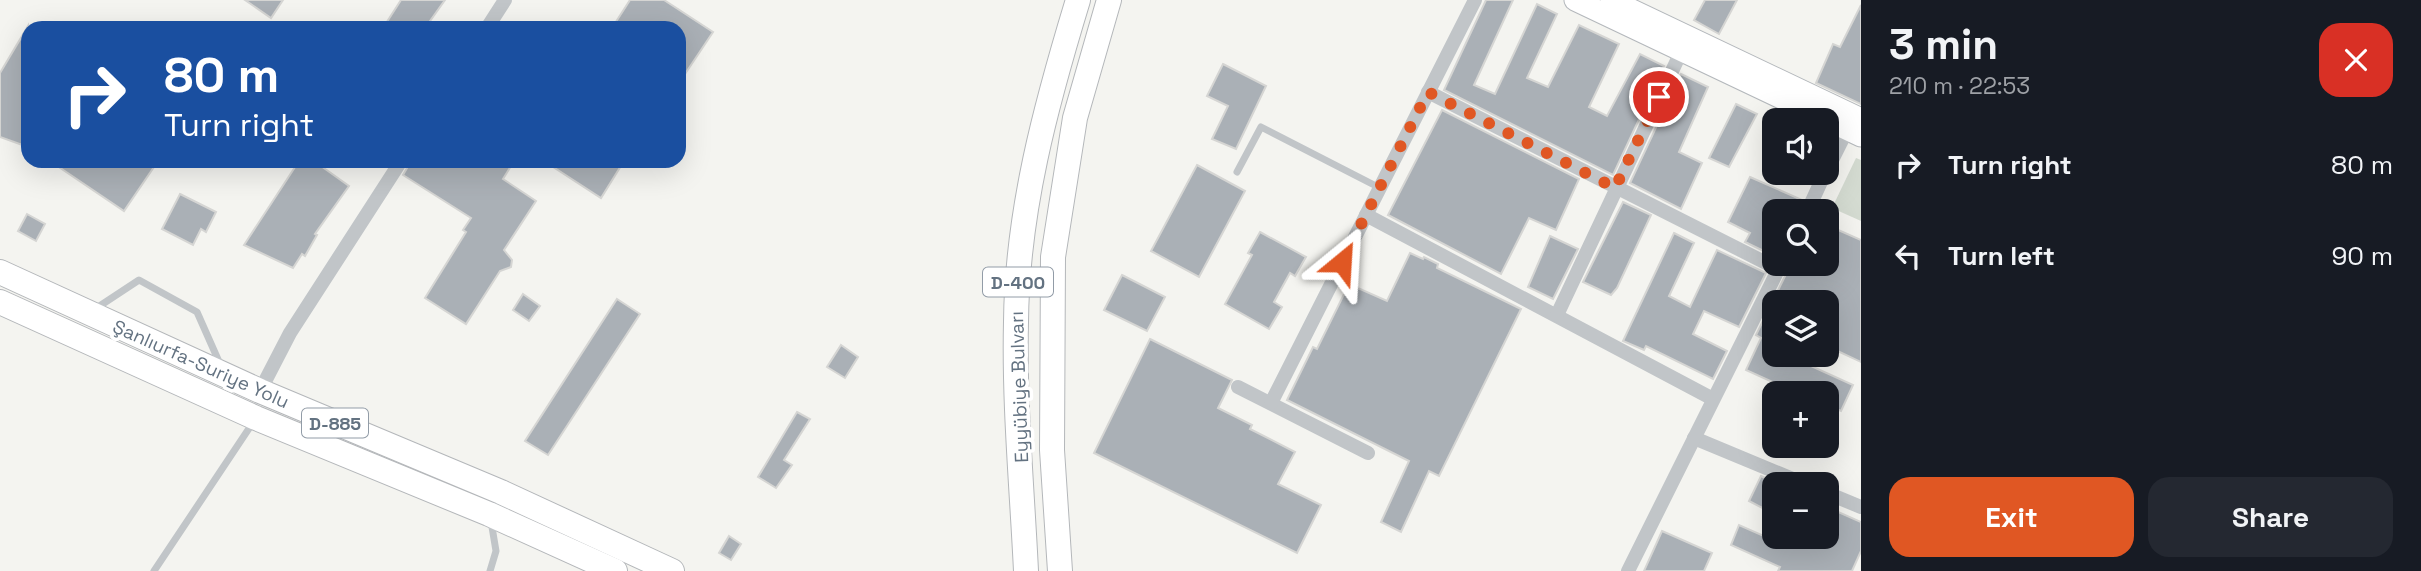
<!DOCTYPE html>
<html lang="en">
<head>
<meta charset="utf-8">
<style>
  :root { --surface:#171b24; --page:#242831; --text:#f1f3f6; --muted:#9ea1a6; --accent:#e05723 }
  body { margin:0; font-family:"Space Grotesk",sans-serif; background:var(--page); color:var(--text); height:100vh; display:flex; flex-direction:column; font-size:26px; white-space:nowrap }
  * { box-sizing:border-box; margin:0 }
  p { font-size:23px; color:var(--muted) }
  .icon { flex:none; width:38px; height:38px; fill:none; stroke:currentColor; stroke-width:2; stroke-linecap:round; stroke-linejoin:round }
  .map { position:relative; flex:1; overflow:hidden }
  .sheet { display:flex; flex-direction:column; background:var(--surface); width:560px }
  .sheet>* { flex:none }
  .guide { position:absolute; left:21px; top:21px; width:665px; height:147px; border-radius:21px; box-shadow:0 7px 28px #0002; background:#1a4fa0; color:#fff; overflow:hidden }
  .buttons { position:absolute; left:1762px; top:108px; display:grid; gap:14px }
  .buttons a { display:grid; place-items:center; width:77px; height:77px; border-radius:14px; background:var(--surface); box-shadow:0 7px 28px #0002; font-size:35px }
  .pin { position:absolute; display:grid; place-items:center; width:60px; height:60px; color:#fff; margin:-30px; border:4px solid #fff; border-radius:50%; box-shadow:0 2px 7px #0007 }
  .me { position:absolute; width:77px; margin:-38px; rotate:27deg; stroke-linejoin:round; filter:drop-shadow(0 0 5px #0008) }
  .turn { display:flex; align-items:center; gap:24px; height:147px; padding:0 28px; font-size:32px }
  .turn .icon { width:91px; height:91px; stroke-width:2.5 }
  .turn b { display:block; font-size:49px; line-height:60px }
  .round { display:grid; place-items:center; flex:none; width:74px; height:74px; border-radius:21px; background:var(--page) }
  .summary { display:flex; align-items:center; justify-content:space-between; height:119px; padding:0 28px }
  h1 { font-size:42px; font-weight:700; line-height:52px }
  .cta { display:flex; gap:14px; margin-top:auto; padding:14px 28px }
  .cta a { flex:1; height:80px; border-radius:21px; background:var(--accent); color:#fff; font-size:28px; font-weight:700; line-height:80px; text-align:center }
  .cta a+a { background:var(--page); color:var(--text) }
  ul { padding:0; list-style:none }
  li { display:flex; align-items:center; gap:21px; height:91px; padding:0 28px }
  li div { flex:1 }
  li b { display:block; font-size:26px }
  li em { font-style:normal }
  main { display:flex; flex:1; min-height:0 }
  .map>svg:first-child { display:block }
</style>
</head>
<body>
<main>
<div class="map">
<svg width="1861" height="571" viewBox="0 0 1861 571">
  <rect width="100%" height="100%" fill="#f4f4f0"/>
  <path fill="#d4dbd1" d="M1856,158L1861,160V221L1832,208Z"/>
  <g fill="#aab0b6" stroke="#d5d5d3" stroke-width="2">
    <path d="M245,0H283L271,18Z"/>
    <path d="M401,0H445L425,28H383Z"/>
    <path d="M630,0H664L713,32L679,83V28H612Z"/>
    <path d="M1486,0H1513L1474,85L1495,94L1537,4L1557,14L1527,78L1548,87L1579,25L1619,44L1589,107L1607,116L1640,54L1664,66L1613,175L1444,90Z"/>
    <path d="M1705,0H1737L1719,34L1694,20Z"/>
    <path d="M1861,5V104L1816,83L1833,44L1840,47Z"/>
    <path d="M28,26V147L0,137V73Z"/>
    <path d="M1223,64L1266,86L1236,149L1212,139L1228,106L1207,96Z"/>
    <path d="M1681,74L1708,87L1679,152L1702,163L1681,209L1630,183Z"/>
    <path d="M1736,104L1757,114L1729,167L1709,158Z"/>
    <path d="M1442,110L1579,179L1556,230L1529,218L1501,274L1388,215Z"/>
    <path d="M50,161H158L124,211Z"/>
    <path d="M299,161H314L349,186L315,234L317,235L305,256L302,254L293,268L244,245Z"/>
    <path d="M411,161H514L503,179L536,201L504,250L512,260L511,267L500,271L466,324L425,298L466,232L463,230L471,218L403,175Z"/>
    <path d="M544,161H624L601,198Z"/>
    <path d="M1197,165L1245,191L1199,277L1151,251Z"/>
    <path d="M1750,177L1802,200L1798,212H1774V256L1745,242L1750,233L1728,222Z"/>
    <path d="M180,194L216,212L206,232L201,229L193,245L162,229Z"/>
    <path d="M1623,202L1651,215L1617,288L1611,295L1583,282Z"/>
    <path d="M27,214L45,224L36,241L18,231Z"/>
    <path d="M1827,225L1861,240V362L1827,346V303H1774V355H1816L1811,366L1853,385L1841,411L1827,405V394H1799L1746,370L1761,338L1756,335L1791,264H1827Z"/>
    <path d="M1260,232L1306,257L1295,276L1290,273L1274,302L1282,307L1269,329L1225,304L1252,255L1248,253Z"/>
    <path d="M1674,233L1694,243L1669,296L1690,307L1717,250L1766,273L1739,327L1704,311L1693,334L1727,351L1713,379L1646,346L1644,350L1623,341Z"/>
    <path d="M1550,236L1578,249L1553,299L1528,287Z"/>
    <path d="M1410,253L1423,259L1424,257L1438,264L1437,268L1521,309L1439,476L1429,471L1401,532L1381,522L1409,461L1287,400L1313,347L1317,349L1349,284L1387,301Z"/>
    <path d="M1122,275L1165,297L1147,331L1104,310Z"/>
    <path d="M523,294L540,306L529,321L513,310Z"/>
    <path d="M617,299L640,314L548,455L525,441Z"/>
    <path d="M1150,339L1232,380L1218,408L1252,425L1250,429L1295,452L1278,484L1321,505L1297,553L1094,453Z"/>
    <path d="M841,345L858,357L845,378L827,367Z"/>
    <path d="M797,412L810,419L784,460L792,465L776,488L758,477Z"/>
    <path d="M1761,476L1774,482V514L1749,501Z"/>
    <path d="M1827,507L1861,522V551L1852,571H1778L1780,567L1731,545L1739,525L1789,547L1793,537H1827Z"/>
    <path d="M1662,531L1712,553L1704,571H1644Z"/>
    <path d="M729,536L741,544L731,560L719,553Z"/>
  </g>
  <g fill="none" stroke-linecap="round" stroke-linejoin="round">
    <defs>
      <g id="secondary">
        <path d="M1575,0L1861,136"/>
        <path d="M1611,0L1861,119"/>
      </g>
      <g id="trunk">
        <path d="M0,272L260,391L501,492L672,571"/>
        <path d="M0,302L256,418L489,514L615,571"/>
        <path d="M1026,571C1022,488 1014,404 1016,322C1017,211 1046,105 1078,0"/>
        <path d="M1060,571L1052,450L1053,257L1075,118L1109,0"/>
      </g>
    </defs>
    <use href="#secondary" stroke="#b4b8bc" stroke-width="23"/>
    <use href="#trunk" stroke="#b4b7ba" stroke-width="26"/>
    <g stroke="#c1c5c8" stroke-width="7">
      <path d="M1237,172L1261,127L1380,188"/>
      <path d="M95,309L139,280L197,312L220,364"/>
      <path d="M154,571L254,421"/>
      <path d="M490,571L496,551L491,521"/>
    </g>
    <g stroke="#c1c5c8" stroke-width="14">
      <path d="M487,28L505,0"/>
      <path d="M1428,92L1778,269"/>
      <path d="M1827,170L1847,130"/>
      <path d="M1807,212L1825,173"/>
      <path d="M1366,215L1713,399"/>
      <path d="M1557,315L1681,52"/>
      <path d="M1238,387L1368,453"/>
      <path d="M260,391L290,333L401,161"/>
      <path d="M1271,403L1475,0"/>
      <path d="M1694,438L1807,485"/>
      <path d="M1827,493L1861,507"/>
      <path d="M1628,571L1781,264"/>
    </g>
    <use href="#secondary" stroke="#fff" stroke-width="21"/>
    <use href="#trunk" stroke="#fff" stroke-width="24"/>
  </g>
  <g fill="none" stroke-linecap="round" stroke-linejoin="round">
    <path stroke="#e05723" stroke-width="12" stroke-dasharray="0 21.6" d="M1342,262L1428,92L1615,188L1659,97"/>
  </g>
  <g text-anchor="middle" dominant-baseline="central" stroke-width="7" stroke-linejoin="round" paint-order="stroke">
    <g fill="#fff" stroke="#929ca7" stroke-width="2">
      <rect x="983" y="267.5" width="70" height="29" rx="5"/>
      <rect x="302" y="408.5" width="66" height="29" rx="5"/>
    </g>
    <g font-size="18" font-weight="bold" fill="#637281">
      <text x="1018" y="282">D-400</text>
      <text x="335" y="423">D-885</text>
    </g>
    <g font-size="19" fill="#637281" stroke="#fff">
      <text transform="translate(201 364) rotate(24)">Şanlıurfa-Suriye Yolu</text>
      <text transform="translate(1019 387) rotate(-92)">Eyyübiye Bulvarı</text>
    </g>
  </g>
</svg>
<div class="buttons">
<a><svg class="icon" aria-label="sound" viewBox="0 0 24 24"><path d="M4 9h4l5-4v14l-5-4H4zM17 9q2 3 0 6"/></svg></a>
<a><svg class="icon" aria-label="search" viewBox="0 0 24 24"><circle cx="10" cy="10" r="6"/><path d="M15 15l6 6"/></svg></a>
<a><svg class="icon" aria-label="layers" viewBox="0 0 24 24"><path d="M12 4l9 5-9 5-9-5zM3 14l9 5 9-5"/></svg></a>
<a>+</a>
<a>−</a>
</div>
<div class="pin" style="left:1659px;top:97px;background:#d93025"><svg class="icon" aria-label="arrive" viewBox="0 0 24 24"><path d="M6 21V4h12l-3 4 3 4H6"/></svg></div>
<svg class="me" style="left:1342px;top:262px" viewBox="-20 -20 40 40"><path d="M0-17L14 15 0 8-14 15z" fill="#e05723" stroke="#fff" stroke-width="4"/></svg>
<div class="guide">
<div class="turn"><svg class="icon" aria-label="right" viewBox="0 0 24 24"><path d="M7 20v-9h11M14 6l5 5-5 5"/></svg><div><b>80 m</b>Turn right</div></div>
</div>
</div>
<section class="sheet">
<div class="summary"><div><h1>3 min</h1><p>210 m · 22:53</p></div><a class="round" style="background:#d93025;color:#fff"><svg class="icon" aria-label="close" viewBox="0 0 24 24"><path d="M6 6l12 12M18 6L6 18"/></svg></a></div>
<ul>
<li><svg class="icon" aria-label="right" viewBox="0 0 24 24"><path d="M7 20v-9h11M14 6l5 5-5 5"/></svg><div><b>Turn right</b></div><em>80 m</em></li>
<li><svg class="icon" aria-label="left" viewBox="0 0 24 24"><path d="M17 20v-9H6M10 6l-5 5 5 5"/></svg><div><b>Turn left</b></div><em>90 m</em></li>
</ul>
<div class="cta"><a>Exit</a><a>Share</a></div>
</section>
</main>
</body>
</html>
